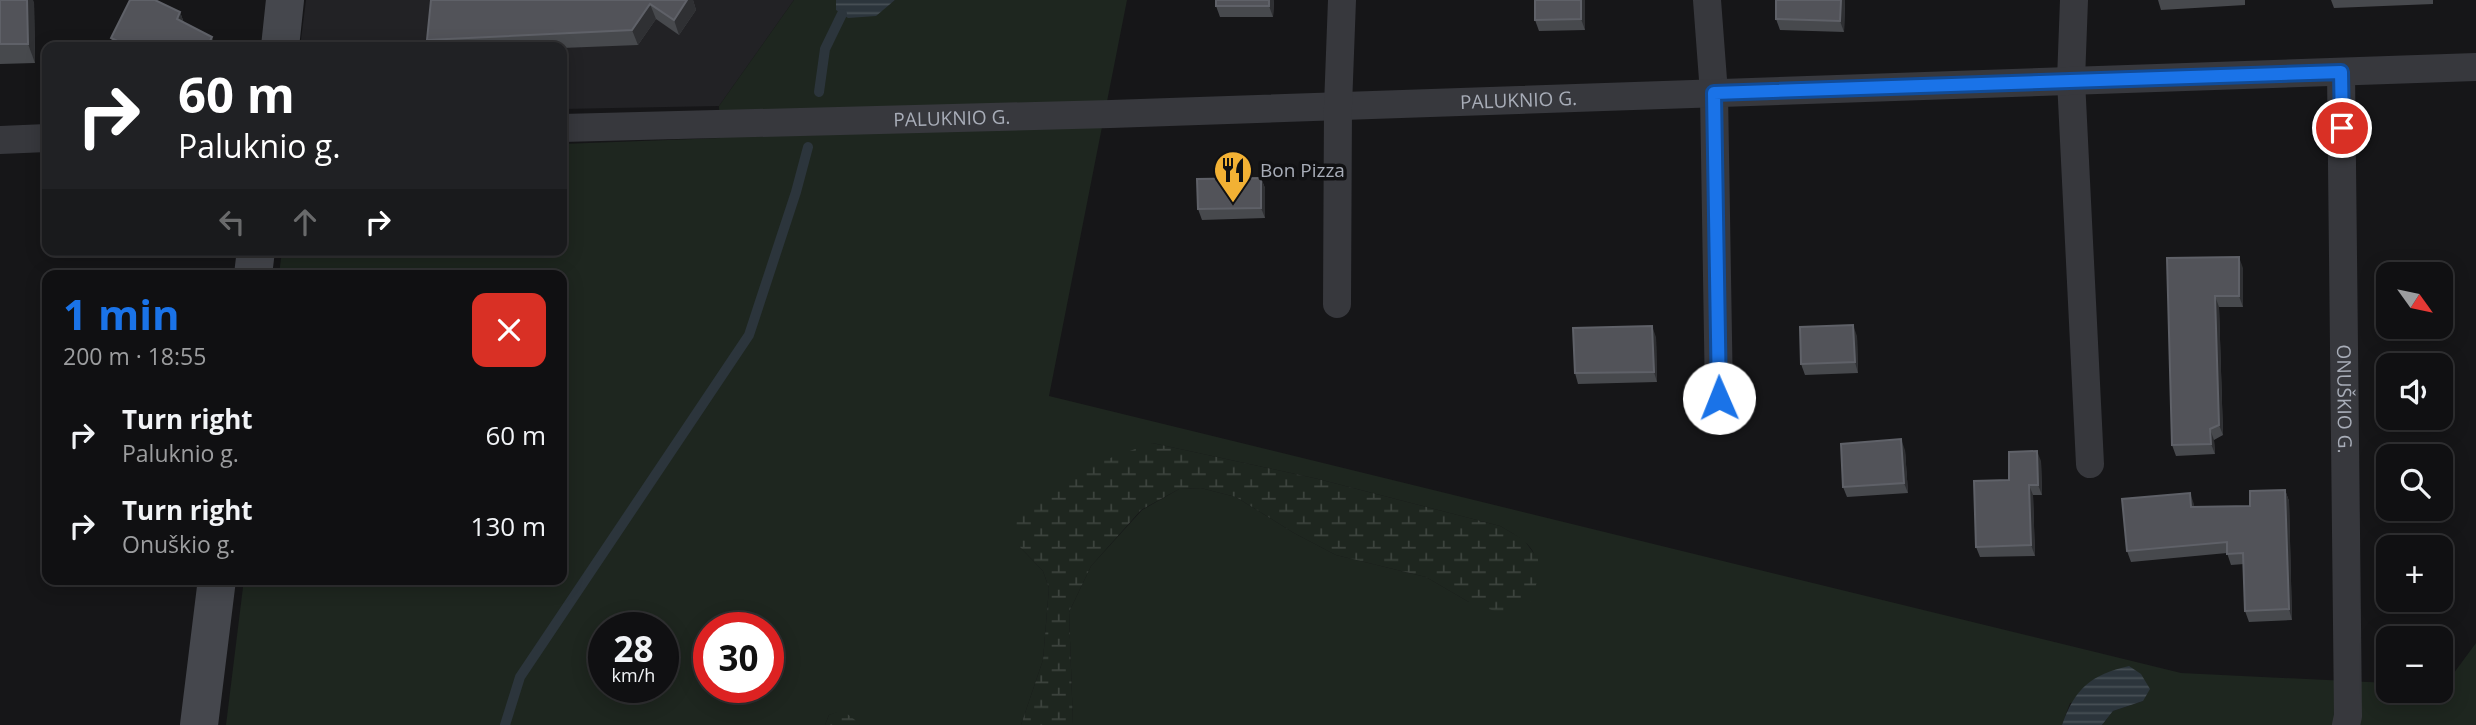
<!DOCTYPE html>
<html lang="en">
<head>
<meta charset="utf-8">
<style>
  :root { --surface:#101012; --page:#19191b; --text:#f1f3f6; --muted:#9c9d9f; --line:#303032; --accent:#1a73e8 }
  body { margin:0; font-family:"Open Sans",sans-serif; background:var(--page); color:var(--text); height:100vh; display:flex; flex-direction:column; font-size:26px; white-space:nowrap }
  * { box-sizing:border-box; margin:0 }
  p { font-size:23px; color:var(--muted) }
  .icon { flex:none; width:38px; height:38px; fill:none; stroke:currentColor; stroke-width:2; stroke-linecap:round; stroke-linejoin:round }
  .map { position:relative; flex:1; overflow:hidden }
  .sheet { position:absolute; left:42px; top:270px; width:525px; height:315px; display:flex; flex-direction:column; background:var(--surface); border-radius:14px; box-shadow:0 4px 18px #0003,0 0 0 2px var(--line) }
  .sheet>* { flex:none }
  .banner { position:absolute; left:42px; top:42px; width:525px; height:214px; border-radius:14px; box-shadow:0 4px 18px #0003,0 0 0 2px var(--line); background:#202124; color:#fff; overflow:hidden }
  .needle { width:46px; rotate:123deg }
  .buttons { position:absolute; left:2376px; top:262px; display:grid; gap:14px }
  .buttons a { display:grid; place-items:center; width:77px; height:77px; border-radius:14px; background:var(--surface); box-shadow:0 4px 18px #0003,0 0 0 2px var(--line); font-size:35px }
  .speed { position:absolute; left:588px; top:612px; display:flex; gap:14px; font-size:35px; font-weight:700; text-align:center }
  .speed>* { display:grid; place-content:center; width:91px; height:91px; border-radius:50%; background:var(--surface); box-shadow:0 4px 18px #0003,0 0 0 2px var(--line); line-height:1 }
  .speed small { font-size:18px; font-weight:400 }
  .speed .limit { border:10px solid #d22; background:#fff; color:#111 }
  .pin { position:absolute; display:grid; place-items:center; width:60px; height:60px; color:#fff; margin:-30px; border:4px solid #fff; border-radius:50%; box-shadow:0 2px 7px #0007 }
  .me { position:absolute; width:77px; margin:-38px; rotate:359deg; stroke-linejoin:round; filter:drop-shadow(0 0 5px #0008) }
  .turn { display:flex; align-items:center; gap:24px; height:147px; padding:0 21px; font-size:32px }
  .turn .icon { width:91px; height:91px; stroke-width:2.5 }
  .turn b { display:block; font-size:49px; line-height:60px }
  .lanes { display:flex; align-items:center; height:66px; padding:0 21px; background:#0003; justify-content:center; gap:35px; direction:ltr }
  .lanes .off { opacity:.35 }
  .round { display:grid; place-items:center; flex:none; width:74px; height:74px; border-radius:14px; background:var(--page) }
  .summary { display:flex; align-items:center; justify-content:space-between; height:119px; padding:0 21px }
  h1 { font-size:42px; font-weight:700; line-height:52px; color:var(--accent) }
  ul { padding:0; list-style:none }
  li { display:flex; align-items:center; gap:21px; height:91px; padding:0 21px }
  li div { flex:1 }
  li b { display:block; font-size:26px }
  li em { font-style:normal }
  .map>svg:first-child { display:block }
</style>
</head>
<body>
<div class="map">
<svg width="2476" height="725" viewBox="0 0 2476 725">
  <defs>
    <pattern id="wetland-marsh" width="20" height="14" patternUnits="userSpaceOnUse" patternTransform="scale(1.75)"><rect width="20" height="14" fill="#1e261f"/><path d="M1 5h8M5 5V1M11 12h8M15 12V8" fill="none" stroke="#3c433d"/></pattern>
    <pattern id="water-rules" width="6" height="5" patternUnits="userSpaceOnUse" patternTransform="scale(1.75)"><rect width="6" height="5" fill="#2c353c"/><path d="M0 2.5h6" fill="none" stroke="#485056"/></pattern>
  </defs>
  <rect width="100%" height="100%" fill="#161618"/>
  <path fill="#222225" d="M306,0H794L719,106L562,109V47H300Z"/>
  <path fill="#1e261f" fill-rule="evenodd" d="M794,0H836V10L876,15L895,0H1127L1049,396L2181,673L2389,683V691H2441V685H2445L2476,643V725H2102L2113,711L2143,701L2070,703L2062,725H1073L1069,612L1091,566L1142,510L1179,489L1201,488L1236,497L1294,533L1336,555L1426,577L1469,602L1538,579C1538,546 1527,542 1500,526L1318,479L1152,443L1019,546L1043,571L1049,588L1043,660L1021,725H860L842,711L829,715L825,725H226L244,579H562V275H279L282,250H562V144L720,138L719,106ZM604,628H663V688H604ZM709,628H768V688H709Z"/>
  <g fill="url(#wetland-marsh)">
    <path d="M1152,443L1318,479L1500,526L1524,540L1538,559V579L1530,602L1509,616L1469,602L1426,577L1336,555L1294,533L1236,497L1201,488L1179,489L1141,510L1091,566L1069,612L1073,725H1021L1043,660L1049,588L1043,571L1019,546L1014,528L1023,506L1074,471Z"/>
    <path d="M842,710L859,723L860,725H825L829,715Z"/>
  </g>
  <g fill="url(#water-rules)">
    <path d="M836,0H895L876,16L848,18L836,10Z"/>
    <path d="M2129,666L2141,674L2150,689L2143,701L2113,711L2102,725H2062C2075,688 2091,675 2129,666Z"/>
  </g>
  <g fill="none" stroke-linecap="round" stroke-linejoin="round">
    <g stroke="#2c353c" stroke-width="10">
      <path d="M819,92L825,49L842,14"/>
      <path d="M505,725L520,677L749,335L796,192L808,147"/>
    </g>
    <g stroke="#37383d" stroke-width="28">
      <path d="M1707,0L1714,93L1719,398"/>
      <path d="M2074,0L2071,80L2090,464"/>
      <path id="s1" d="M2341,72L2348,716L2346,725"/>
      <path id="s2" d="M562,128L1111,114L2476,67"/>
      <path d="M0,140L47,138"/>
      <path d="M1337,304L1338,106L1342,0"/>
    </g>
    <g stroke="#45474d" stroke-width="38">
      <path d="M280,47L285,0"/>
      <path d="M253,275L256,250"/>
      <path d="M199,725L217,579"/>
    </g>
  </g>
  <g fill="#47494d">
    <path d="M0,0L34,2L35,63L0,64Z"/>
    <path d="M431,0H693L696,10L679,35L656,19L638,45L562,48V47H429L427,40Z"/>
    <path d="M1274,0L1273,17H1220L1216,6Z"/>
    <path d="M1585,0V30L1539,31L1535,20Z"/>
    <path d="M1776,0H1845L1844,32L1780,30L1776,19Z"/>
    <path d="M2158,0H2245V5L2161,10Z"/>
    <path d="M2331,0H2433V4L2334,8Z"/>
    <path d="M180,12L184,23L216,47H115L111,38Z"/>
    <path d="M1261,178L1265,188V218L1202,220L1198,209Z"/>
    <path d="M2167,258L2243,268V307H2219L2223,435L2214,440L2215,454L2176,456L2172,445Z"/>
    <path d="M1857,336L1858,373L1805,375L1801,364Z"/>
    <path d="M1656,337L1657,382L1578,384L1575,373Z"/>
    <path d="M1905,450L1908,493L1847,497L1843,487Z"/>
    <path d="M2041,461L2042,495H2033L2035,556L1980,557L1976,547L2009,480Z"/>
    <path d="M2285,490L2289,501L2292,620L2249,622L2245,611L2244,564L2231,565L2227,553L2131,562L2127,551L2194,504V507L2250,506Z"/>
  </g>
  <g fill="#2f3033">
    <path d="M27,0H33L34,2L35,63L28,44Z"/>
    <path d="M687,0H693L696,10L679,35L674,20Z"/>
    <path d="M1269,0H1274L1273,17L1269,6Z"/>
    <path d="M1581,0H1585V30L1581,19Z"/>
    <path d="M1841,0H1845L1844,32L1840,21Z"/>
    <path d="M650,4L656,19L638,45L632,30Z"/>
    <path d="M180,12L184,23L177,19Z"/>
    <path d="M212,37L216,47H207Z"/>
    <path d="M1261,178L1265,188V218L1261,208Z"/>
    <path d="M2239,257L2243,268V307L2239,296Z"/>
    <path d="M2215,296L2219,307L2223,435L2219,425Z"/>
    <path d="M1853,325L1857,336L1858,373L1855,362Z"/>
    <path d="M1652,326L1656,337L1657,382L1654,372Z"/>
    <path d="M2210,429L2214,440L2215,454L2211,444Z"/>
    <path d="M1901,439L1905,450L1908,493L1904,483Z"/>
    <path d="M2037,451L2041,461L2042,495L2038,485Z"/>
    <path d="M2029,485L2033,495L2035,556L2031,545Z"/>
    <path d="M2285,490L2289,501L2292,620L2289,609Z"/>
    <path d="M2190,493L2194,504L2195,518L2191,507Z"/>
  </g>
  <g fill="#525359" stroke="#5f6168" stroke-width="2">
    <path d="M0,0H27L28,44H0Z"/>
    <path d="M130,0H155L180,12L177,19L212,37L207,47H130L111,38Z"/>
    <path d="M431,0H687L674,20L650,4L632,30L427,40Z"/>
    <rect x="1216" y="0" width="53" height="6"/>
    <path d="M1535,0H1581V19L1535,20Z"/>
    <path d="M1776,0H1841L1840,21L1776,19Z"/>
    <path d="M1261,178V208L1198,209L1197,179Z"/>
    <path d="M2239,257V296H2215L2219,425L2210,429L2211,444L2172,445L2167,258Z"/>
    <path d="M1853,325L1855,362L1801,364L1800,327Z"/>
    <path d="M1652,326L1654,372L1575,373L1573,328Z"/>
    <path d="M1901,439L1904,483L1843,487L1841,444Z"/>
    <path d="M2037,451L2038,485H2029L2031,545L1976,547L1974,481L2009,480V452Z"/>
    <path d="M2285,490L2289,609L2245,611L2243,553L2227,554V542L2127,551L2122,499L2190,493L2191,507L2250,506V491Z"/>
  </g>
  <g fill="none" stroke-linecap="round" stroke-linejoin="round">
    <defs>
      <path id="route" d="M1719,398L1714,93L2341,72L2342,128"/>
    </defs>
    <use href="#route" stroke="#114b97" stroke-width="18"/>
    <use href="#route" stroke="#1a73e8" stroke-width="12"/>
  </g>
  <defs>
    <symbol id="restaurant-pin" viewBox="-11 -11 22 30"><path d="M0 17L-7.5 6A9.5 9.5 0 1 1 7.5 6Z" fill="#f2b134" stroke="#111113"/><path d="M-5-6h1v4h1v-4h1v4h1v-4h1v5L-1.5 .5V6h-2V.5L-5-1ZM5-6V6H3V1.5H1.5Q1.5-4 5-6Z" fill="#111"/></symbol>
  </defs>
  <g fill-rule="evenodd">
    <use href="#restaurant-pin" x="1211" y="148" width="44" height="60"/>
  </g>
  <g text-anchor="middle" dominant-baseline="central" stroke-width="7" stroke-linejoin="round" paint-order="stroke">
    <g font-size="19" fill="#a8adb8" stroke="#111113">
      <text stroke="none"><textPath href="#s2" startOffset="957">PALUKNIO G.</textPath></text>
      <text stroke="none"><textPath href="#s2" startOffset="390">PALUKNIO G.</textPath></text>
      <text stroke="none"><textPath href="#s1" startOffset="327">ONUŠKIO G.</textPath></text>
    </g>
    <g font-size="19" fill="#a8adb8" stroke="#111113" text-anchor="start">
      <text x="1260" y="170">Bon Pizza</text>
    </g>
  </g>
</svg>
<div class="buttons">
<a><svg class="needle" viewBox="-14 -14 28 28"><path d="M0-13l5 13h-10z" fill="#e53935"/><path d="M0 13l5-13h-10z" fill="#9c9d9f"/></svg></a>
<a><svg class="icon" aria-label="sound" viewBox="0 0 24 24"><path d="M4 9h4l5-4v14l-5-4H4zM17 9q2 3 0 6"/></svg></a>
<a><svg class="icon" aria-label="search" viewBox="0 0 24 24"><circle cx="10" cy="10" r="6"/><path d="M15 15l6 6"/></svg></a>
<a>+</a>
<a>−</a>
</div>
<div class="speed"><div>28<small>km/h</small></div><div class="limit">30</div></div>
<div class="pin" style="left:2342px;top:128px;background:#d93025"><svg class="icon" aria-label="arrive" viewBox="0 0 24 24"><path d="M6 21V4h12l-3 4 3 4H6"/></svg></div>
<svg class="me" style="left:1719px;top:398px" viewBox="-20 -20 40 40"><circle r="19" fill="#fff"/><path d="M0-13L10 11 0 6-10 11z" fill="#1a73e8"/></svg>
<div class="banner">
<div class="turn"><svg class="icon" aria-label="right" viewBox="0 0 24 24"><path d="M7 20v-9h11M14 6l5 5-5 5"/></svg><div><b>60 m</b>Paluknio g.</div></div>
<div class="lanes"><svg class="icon off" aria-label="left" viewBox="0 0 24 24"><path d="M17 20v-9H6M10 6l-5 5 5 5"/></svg><svg class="icon off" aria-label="ahead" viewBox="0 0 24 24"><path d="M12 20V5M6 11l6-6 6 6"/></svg><svg class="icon" aria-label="right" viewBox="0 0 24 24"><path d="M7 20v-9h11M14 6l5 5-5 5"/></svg></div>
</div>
<section class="sheet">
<div class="summary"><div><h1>1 min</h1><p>200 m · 18:55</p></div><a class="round" style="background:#d93025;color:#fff"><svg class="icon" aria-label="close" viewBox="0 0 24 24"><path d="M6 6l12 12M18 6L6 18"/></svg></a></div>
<ul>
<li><svg class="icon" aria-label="right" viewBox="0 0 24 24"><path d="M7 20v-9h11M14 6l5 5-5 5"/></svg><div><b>Turn right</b><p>Paluknio g.</p></div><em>60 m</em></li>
<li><svg class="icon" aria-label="right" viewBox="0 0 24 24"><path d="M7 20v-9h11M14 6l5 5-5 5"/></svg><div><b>Turn right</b><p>Onuškio g.</p></div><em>130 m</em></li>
</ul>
</section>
</div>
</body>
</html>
